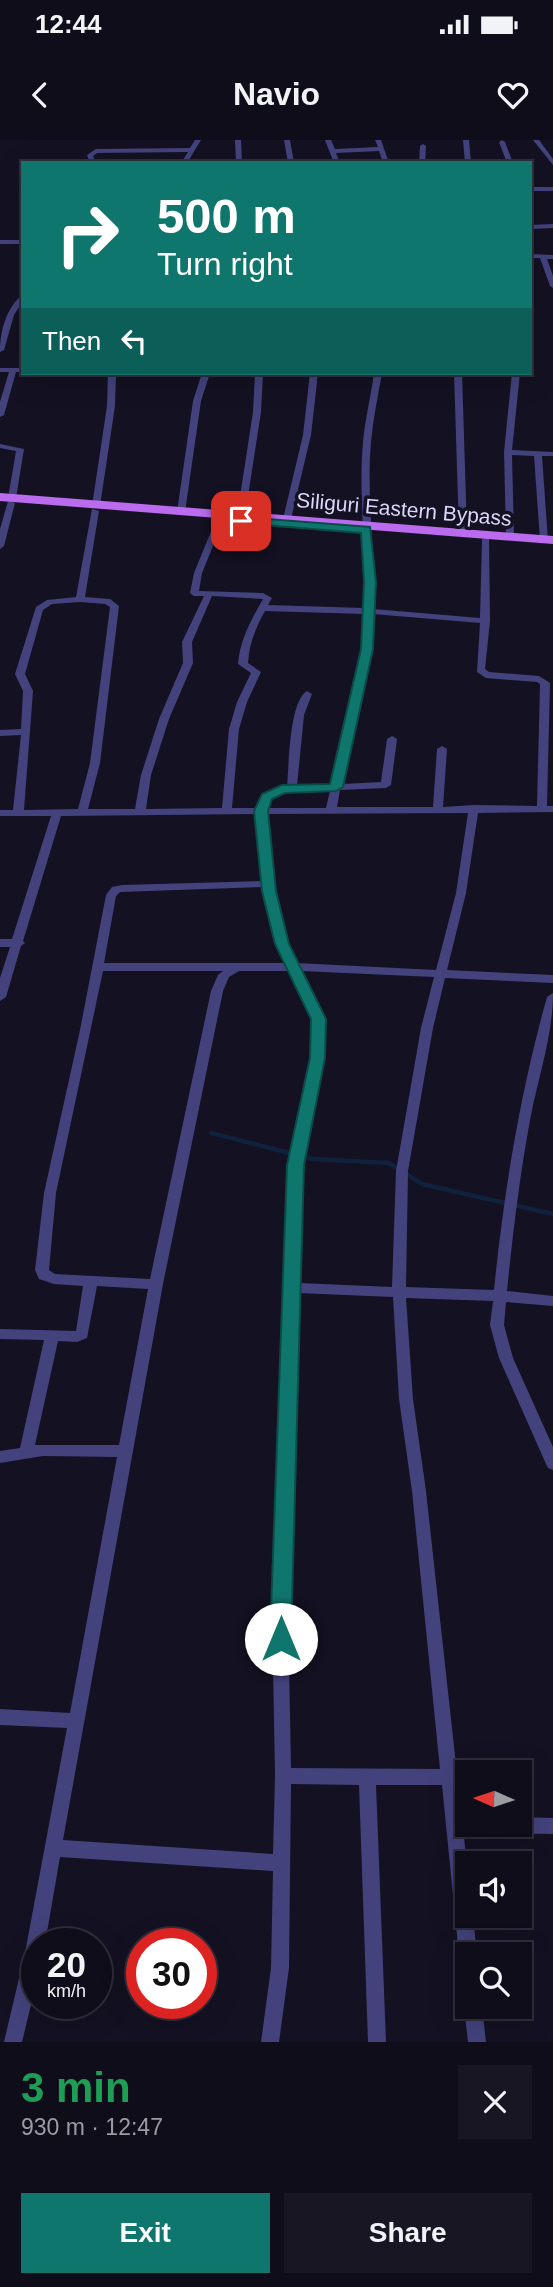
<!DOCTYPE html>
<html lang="en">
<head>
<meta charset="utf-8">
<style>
  :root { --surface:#0f0d1a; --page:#181623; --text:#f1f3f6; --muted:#9b9ca2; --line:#2f2d39; --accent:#0f766e }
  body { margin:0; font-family:Arial,sans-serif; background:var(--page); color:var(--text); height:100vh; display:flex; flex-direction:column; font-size:26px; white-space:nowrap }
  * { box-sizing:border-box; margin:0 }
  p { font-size:23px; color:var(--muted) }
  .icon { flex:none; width:38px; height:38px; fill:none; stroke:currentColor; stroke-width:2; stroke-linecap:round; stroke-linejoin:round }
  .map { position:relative; height:1902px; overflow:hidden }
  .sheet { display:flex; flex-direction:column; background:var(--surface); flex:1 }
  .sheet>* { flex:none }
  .hud { position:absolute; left:21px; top:21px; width:511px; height:214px; border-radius:0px; box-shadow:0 7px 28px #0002,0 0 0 2px var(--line); background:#0f766e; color:#fff; overflow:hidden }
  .needle { width:46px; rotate:273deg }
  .tools { position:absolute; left:455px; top:1620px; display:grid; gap:14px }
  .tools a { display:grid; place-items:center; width:77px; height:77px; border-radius:0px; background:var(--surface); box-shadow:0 7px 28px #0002,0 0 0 2px var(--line); font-size:35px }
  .speed { position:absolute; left:21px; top:1788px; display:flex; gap:14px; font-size:35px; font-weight:700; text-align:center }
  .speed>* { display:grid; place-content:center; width:91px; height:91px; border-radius:50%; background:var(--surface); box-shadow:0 7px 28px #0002,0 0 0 2px var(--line); line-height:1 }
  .speed small { font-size:18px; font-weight:400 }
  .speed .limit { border:10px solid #d22; background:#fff; color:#111 }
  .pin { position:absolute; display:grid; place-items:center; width:60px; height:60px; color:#fff; margin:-30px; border-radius:14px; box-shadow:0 4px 10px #0006 }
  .me { position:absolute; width:77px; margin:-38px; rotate:0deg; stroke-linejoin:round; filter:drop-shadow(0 0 5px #0008) }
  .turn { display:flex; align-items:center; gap:24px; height:147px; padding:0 21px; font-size:32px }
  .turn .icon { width:91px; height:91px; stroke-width:2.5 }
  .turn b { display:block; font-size:49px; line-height:60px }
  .then { display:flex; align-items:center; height:66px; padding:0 21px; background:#0003; gap:14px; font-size:26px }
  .round { display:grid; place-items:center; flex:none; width:74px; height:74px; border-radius:0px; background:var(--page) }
  .head { display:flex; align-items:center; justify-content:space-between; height:119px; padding:0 21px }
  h1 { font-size:42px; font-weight:700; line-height:52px; color:#1e9e55 }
  .action { display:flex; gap:14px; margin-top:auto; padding:14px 21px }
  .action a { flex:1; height:80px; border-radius:0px; background:var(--accent); color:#fff; font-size:28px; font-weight:700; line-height:80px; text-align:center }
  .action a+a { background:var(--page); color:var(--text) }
  .status { display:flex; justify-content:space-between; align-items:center; height:49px; padding:0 35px; background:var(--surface); direction:ltr }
  .status svg { height:19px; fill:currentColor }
  header { display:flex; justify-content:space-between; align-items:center; height:91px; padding:0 21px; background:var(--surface); font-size:32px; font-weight:700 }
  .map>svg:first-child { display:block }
</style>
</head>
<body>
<div class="status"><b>12:44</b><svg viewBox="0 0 49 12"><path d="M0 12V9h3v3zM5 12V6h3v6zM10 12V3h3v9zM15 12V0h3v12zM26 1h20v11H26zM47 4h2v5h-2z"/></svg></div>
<header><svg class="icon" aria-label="back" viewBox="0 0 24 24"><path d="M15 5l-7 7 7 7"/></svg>Navio<svg class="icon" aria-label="heart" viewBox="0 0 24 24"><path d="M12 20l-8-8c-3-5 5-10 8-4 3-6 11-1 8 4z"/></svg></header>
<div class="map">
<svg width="553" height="1902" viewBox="0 0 553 1902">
  <rect width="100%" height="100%" fill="#141122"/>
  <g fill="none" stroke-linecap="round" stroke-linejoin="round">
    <path stroke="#10213c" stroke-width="4.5" d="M211,993L313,1019L389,1023L422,1044L553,1074"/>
    <g fill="#43427c" fill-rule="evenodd">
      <path d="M195,0H201L187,23H181L188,12L97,13L93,16L96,23H90L87,15L96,9L190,8Z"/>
      <path d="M235,0H241L242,23H236Z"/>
      <path d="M284,0H290L294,23H288Z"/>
      <path d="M325,0H331L335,9L378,7L375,0H381L389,23H383L379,11L336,13L340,23H334Z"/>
      <path d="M463,0H469L471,23H465Z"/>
      <path d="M502,0L505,2L513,23H507L499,2Z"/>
      <path d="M533,0H539L553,19V25Z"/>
      <path d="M423,4L426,6L425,23H419L420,6Z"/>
      <rect x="530" y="47" width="23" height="4"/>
      <path d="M553,84V88L530,89V85Z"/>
      <rect x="0" y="100" width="23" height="4"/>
      <path d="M530,114L553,115V119H547L553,136V148L550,146L540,118H530Z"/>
      <path d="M23,154V161L14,175L4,210L0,212C0,191 6,168 23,154Z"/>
      <path d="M0,228H23V232H16L4,275L0,277V262L9,232H0Z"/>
      <path d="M108,233H116L115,266L100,366L96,368L92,366L107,266Z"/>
      <path d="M202,233H210L201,261L185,372L181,375L177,372L193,261Z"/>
      <path d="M255,233H263L261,272L245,376L241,379L237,376L253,272Z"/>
      <path d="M310,233H318L311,295L291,379L287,382L283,379L303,295Z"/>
      <path d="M374,233H382C378,256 373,279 371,302C366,358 376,413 373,469L480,478L482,399L489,397L490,481L485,529L489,532L539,536L550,543L547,666H553V672L478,673L466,753L447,830L553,835V843L445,838L433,888L408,1031L406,1147L494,1150C504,1051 520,953 547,857L553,853C553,894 539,935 531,975C520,1033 513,1092 507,1151L553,1156V1166L506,1162L504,1185L513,1218L553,1307V1330L548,1328L546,1324L499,1218L490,1185L493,1161L406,1158L413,1259L426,1351L467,1725V1776H473L477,1815H467V1824L462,1821L459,1815L442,1645H376L386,1902H368L359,1645L291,1644L289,1828L279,1902H261L271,1828L273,1731L60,1717L45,1804H37V1840L22,1902H4L25,1813L67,1588L0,1585V1569L70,1573L117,1317L43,1316L0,1323V1311L20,1308L44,1200L0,1199V1189L76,1191L83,1146L54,1144L39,1139L35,1130L44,1053L80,890L106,755L112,747L122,745L263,741L256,674L61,676L23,801L25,803L21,806L6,857L0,861V838L10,807H0V799H12L51,676H0V670H13L21,595L0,596V590L21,589L23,551L15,534L36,467L47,460L76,457L92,369L99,371L85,457L110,459L119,466L100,623L88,669H135L141,635L159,579L183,523L182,502L204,456H194L190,453L194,433L217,377L224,379L202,433L199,451L263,453L272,458L268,465L364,468C367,413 358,357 363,302C365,279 371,256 374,233ZM212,456L263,459C251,480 240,500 238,524L251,533L237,562L229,589L222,668L146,669L151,635L169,579L193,523L192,502ZM80,462L105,464L110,467L90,623L78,669L24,670L33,551L25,534L43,470L52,464ZM265,471L364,474L362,509L331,645L297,646L304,575L312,554L307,551C289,561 289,626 287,647C272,648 263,654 257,668H232L239,589L247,562L261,532L248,523C249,504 256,487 265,471ZM373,474L480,483L477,532L486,538L537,542L540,544L537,666L474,665L443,667L447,609L442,606L437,609L433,667H337L340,650L386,648L391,645L397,599L392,596L387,599L381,642L342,644L372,509ZM330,651L326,668H267L271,659L284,653ZM468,673L456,753L436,830L297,823C274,777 272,725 267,674ZM263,747L276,804L286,823H104L116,756L120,752ZM103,831H223L218,835L211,851L150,1139L55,1134L49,1130L56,1053ZM239,831H289L313,879L312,918L290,1025L272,1471L275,1636L273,1714L63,1700L163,1144L223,851L229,837ZM301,831L434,837L421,888L396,1031L392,1147L299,1143L302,1025L324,918L325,879ZM97,1146L148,1149L119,1305H35L58,1201L77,1202L87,1198ZM298,1153L393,1157L399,1259L412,1351L440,1629L291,1628L288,1471Z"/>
      <path d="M454,233H462L467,393L463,396L459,393Z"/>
      <path d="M512,233H520L512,310L553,312V316H542L548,400L544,403L540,400L534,316L512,315L514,397L510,400L506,397L504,312Z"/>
      <path d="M0,304L24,309L16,358L12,360L8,358L16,311L0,308Z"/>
      <path d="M8,361L15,363L4,406L0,409V389Z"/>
      <path d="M520,1677L553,1678V1694L500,1693L494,1691L492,1685H520Z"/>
      <path d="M466,1860L467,1867H482L486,1902H468L464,1867Z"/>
    </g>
    <path fill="#bb6bed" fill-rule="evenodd" d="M0,353L553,396V404L0,361Z"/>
  </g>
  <path fill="#0f766e" stroke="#0a4d48" stroke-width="2" d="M241,377L370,387L376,442L373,509L343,647L336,651L285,653L272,659L268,671L276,751L289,804L326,879L325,918L304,1025L291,1499L288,1505L281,1508L273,1505L270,1499L287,1025L310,918L311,879L275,804L262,751L254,671L262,654L282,645L330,644L361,509L364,442L361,393L237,383L235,381Z"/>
  <g text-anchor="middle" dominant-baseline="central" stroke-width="7" stroke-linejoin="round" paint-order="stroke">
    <g font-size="21" fill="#dbd7fa" stroke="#141122">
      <text transform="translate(404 369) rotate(5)">Siliguri Eastern Bypass</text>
    </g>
  </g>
</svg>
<div class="tools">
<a><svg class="needle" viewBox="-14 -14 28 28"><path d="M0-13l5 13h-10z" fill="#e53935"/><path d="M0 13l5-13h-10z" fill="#9b9ca2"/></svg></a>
<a><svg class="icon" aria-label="sound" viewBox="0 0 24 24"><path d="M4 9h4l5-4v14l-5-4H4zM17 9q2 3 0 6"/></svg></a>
<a><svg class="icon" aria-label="search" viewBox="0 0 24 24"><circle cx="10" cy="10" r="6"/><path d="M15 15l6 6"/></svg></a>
</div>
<div class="speed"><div>20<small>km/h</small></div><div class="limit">30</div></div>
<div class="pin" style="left:241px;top:381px;background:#d93025"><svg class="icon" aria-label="arrive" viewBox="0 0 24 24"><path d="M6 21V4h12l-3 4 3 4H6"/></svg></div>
<svg class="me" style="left:281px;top:1499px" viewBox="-20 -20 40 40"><circle r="19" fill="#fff"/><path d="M0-13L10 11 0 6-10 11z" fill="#0f766e"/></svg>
<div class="hud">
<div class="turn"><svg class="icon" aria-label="right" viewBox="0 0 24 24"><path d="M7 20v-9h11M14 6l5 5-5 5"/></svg><div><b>500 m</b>Turn right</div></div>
<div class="then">Then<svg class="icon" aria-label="left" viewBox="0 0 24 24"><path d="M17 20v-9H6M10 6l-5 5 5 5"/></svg></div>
</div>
</div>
<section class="sheet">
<div class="head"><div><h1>3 min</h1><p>930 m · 12:47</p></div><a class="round"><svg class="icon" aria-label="close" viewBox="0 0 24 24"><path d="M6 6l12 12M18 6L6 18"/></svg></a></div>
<div class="action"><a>Exit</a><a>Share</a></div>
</section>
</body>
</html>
